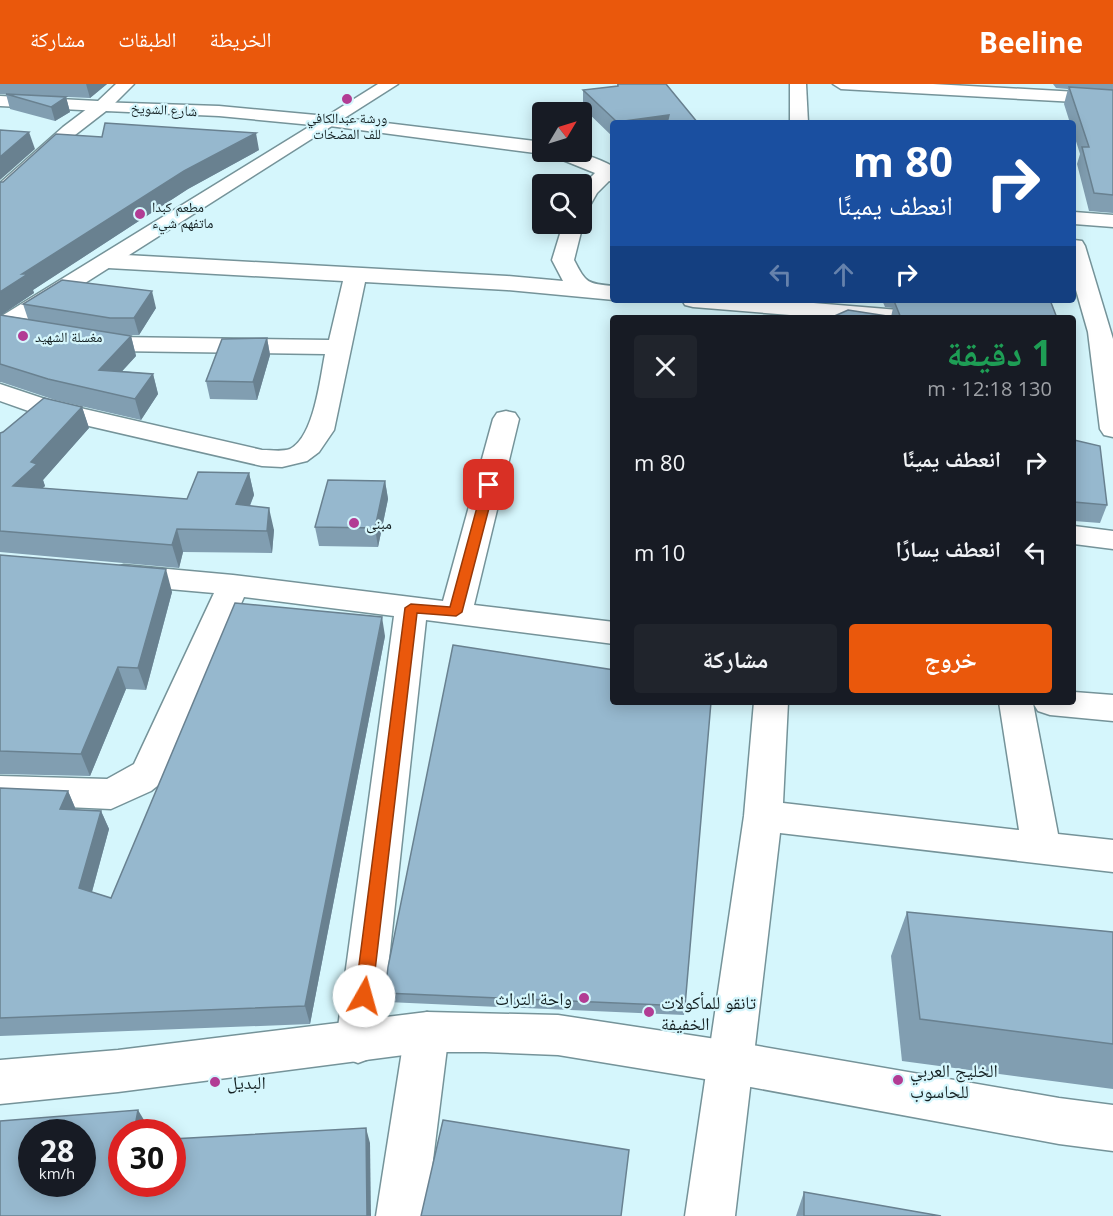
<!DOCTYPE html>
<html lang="ar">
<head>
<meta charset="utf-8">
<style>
  :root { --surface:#171b24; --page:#20242c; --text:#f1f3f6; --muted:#9ea1a6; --accent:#ea580c }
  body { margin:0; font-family:"Open Sans","Noto Naskh Arabic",sans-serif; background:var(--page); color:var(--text); direction:rtl; height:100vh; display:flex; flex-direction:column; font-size:22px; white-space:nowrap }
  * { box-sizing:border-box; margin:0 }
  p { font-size:20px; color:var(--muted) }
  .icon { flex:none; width:33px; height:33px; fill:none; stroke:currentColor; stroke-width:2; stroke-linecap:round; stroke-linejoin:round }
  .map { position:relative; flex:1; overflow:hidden; direction:ltr }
  .side { position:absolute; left:610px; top:231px; width:466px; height:390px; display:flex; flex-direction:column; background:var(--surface); border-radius:6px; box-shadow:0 3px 15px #0003; direction:rtl }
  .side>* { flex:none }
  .top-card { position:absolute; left:610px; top:36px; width:466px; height:183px; border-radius:6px; box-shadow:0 3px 15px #0003; direction:rtl; background:#1a4fa0; color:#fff; overflow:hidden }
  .needle { width:39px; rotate:52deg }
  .tools { position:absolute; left:532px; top:18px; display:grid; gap:12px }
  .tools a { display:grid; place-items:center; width:60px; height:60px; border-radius:6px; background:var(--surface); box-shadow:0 3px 15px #0003; font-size:30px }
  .speed { position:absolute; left:18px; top:1035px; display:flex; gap:12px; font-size:30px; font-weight:700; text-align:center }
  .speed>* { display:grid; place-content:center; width:78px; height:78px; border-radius:50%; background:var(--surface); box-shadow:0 3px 15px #0003; line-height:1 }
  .speed small { font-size:15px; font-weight:400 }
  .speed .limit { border:9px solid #d22; background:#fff; color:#111 }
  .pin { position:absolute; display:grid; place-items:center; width:51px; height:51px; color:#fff; margin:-26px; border-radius:12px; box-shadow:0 3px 9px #0006 }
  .me { position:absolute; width:66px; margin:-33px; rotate:7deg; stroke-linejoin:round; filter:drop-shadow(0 0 4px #0008) }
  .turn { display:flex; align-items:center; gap:21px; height:126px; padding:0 24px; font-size:27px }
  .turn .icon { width:78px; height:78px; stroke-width:2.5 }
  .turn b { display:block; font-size:42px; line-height:51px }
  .lanes { display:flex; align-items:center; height:57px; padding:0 24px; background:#0003; justify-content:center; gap:30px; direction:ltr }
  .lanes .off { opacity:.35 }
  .round { display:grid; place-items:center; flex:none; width:63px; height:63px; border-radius:6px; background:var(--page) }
  .summary { display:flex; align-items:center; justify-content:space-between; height:102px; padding:0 24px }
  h1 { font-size:36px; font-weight:700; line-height:45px; color:#1e9e55 }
  .primary-button { display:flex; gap:12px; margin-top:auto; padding:12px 24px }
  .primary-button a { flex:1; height:69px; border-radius:6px; background:var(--accent); color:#fff; font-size:24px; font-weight:700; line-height:69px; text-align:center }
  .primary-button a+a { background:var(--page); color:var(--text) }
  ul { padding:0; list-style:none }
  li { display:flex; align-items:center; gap:18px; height:90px; padding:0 24px }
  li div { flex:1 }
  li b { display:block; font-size:22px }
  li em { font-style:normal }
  header { display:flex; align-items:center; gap:36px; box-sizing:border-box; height:84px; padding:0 30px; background:var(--accent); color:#fff }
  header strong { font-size:28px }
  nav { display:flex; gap:33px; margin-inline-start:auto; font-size:21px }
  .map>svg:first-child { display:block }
</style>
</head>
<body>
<header>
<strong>Beeline</strong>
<nav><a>الخريطة</a><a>الطبقات</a><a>مشاركة</a></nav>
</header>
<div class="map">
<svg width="1113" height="1132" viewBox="0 0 1113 1132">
  <rect width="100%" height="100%" fill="#d5f6fc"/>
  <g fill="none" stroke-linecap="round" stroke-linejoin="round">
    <defs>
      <g id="minor">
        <path d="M116,0H134L108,26L102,27L0,22V12L98,17Z"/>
        <path d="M790,0H806L808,39H790Z"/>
        <path d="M833,0H933L1113,10V20L841,5Z"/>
        <path d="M328,32L543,58V68H550L543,70L322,41L319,37L322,33Z"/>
        <path d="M551,68C573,66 594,72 614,83V98L609,97L597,109L589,123L582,125V102L595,89L553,72Z"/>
        <path d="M1074,128L1113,131V143L1074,140Z"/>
        <path d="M582,138L583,140L574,176C586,199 587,200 614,202V216L507,206L365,198L334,346L319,368L307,377L282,383L262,382L37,330L0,317V300L54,318L262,366C271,366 282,368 290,365C314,353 320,295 325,270L115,267L82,260L78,255L82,250L90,248L115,253L329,256L343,197L108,184L100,182L97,177L100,172L108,170L507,192L563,197L552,176L563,140Z"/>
        <path d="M1074,156L1082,157L1085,162L1113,255V353L1104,351L1100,345L1088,248L1074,199Z"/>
        <path d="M682,216H777L911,227L919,229L923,234H827L693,223L685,221Z"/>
        <path d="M506,327L515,329L519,335L474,521L614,538V560L426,536L380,958L374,973L358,979L342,973L336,958L394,532L244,513L166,689L161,699L151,707L111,725L0,720V692L107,695L134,680L214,509L124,501L113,498L109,491L113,484L124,481L233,491L443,517L493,335L497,329Z"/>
        <path d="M1074,442L1113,447V465L1074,460Z"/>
        <path d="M1074,608L1113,611V637L1050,631L1038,627L1033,619L1058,750L1113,756V788L780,749L735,1132H685L744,732L754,618H788L783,719L1019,746L999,618H1074Z"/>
        <path d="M427,928L443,934L449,948L426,1132H376L405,948L411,934Z"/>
      </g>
      <path id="secondary" d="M378,0H398L8,248L0,250V233L312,41L219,32L106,27L75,51L7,114L0,116V99L63,43L96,18L219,22L327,32Z"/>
      <path id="primary" d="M427,928L558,931L729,957L1059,1014L1113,1021V1067L1059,1060L729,999L558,971L485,968H427L118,1008L0,1020V976L118,966Z"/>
    </defs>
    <use href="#minor" stroke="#759399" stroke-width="3"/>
    <use href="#secondary" stroke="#759399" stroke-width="3"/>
    <use href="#primary" stroke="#759399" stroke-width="3"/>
    <use href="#minor" fill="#fff" fill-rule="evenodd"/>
    <use href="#secondary" fill="#fff" fill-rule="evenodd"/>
    <use href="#primary" fill="#fff" fill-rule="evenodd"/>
  </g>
  <g fill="#819eb1">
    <path d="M0,0H107L90,14L0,10Z"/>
    <path d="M617,0H666L698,39H614V54L583,24V6L617,2Z"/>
    <path d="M1053,0H1113V129L1089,127L1077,80L1080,70L1074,51V39H1070L1064,20L1068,5L1056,4Z"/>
    <path d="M6,10L66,13L70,28L55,37L10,25Z"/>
    <path d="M259,66L188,105L33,206L34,209L1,231L28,235L23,220L156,224L139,251H122L131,252L136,272L122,287L153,290L158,310L141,336L55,316L1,298H0V99Z"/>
    <path d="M882,216H1050L1057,234H830L891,233L893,224L885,223Z"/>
    <path d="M267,254L270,271L257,316L210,315L206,297Z"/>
    <path d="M82,323L89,344L43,396L45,402L42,404L187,415L249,389L254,411L250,422L274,446L272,469L183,468L179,484L0,468V349Z"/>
    <path d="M1074,356L1107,421L1100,439L1074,437Z"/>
    <path d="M385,397L388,415L378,463L319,462L315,443Z"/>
    <path d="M0,471L172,508L146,606L126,605L90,692L0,690Z"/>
    <path d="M385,552L310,940L0,952V704L68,707L76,726L101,727L109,745L92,808L111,814Z"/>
    <path d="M907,828L1113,848V1005L902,977L891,872Z"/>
    <path d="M385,909L685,922L684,931L387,918Z"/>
    <path d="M804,1108L941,1132H796Z"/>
  </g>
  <g fill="#698190">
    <path d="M86,0H107L90,14Z"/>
    <path d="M66,13L70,28L55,37L51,23Z"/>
    <path d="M669,31L668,39H617V38Z"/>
    <path d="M29,48L35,65L0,96V73Z"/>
    <path d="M256,49L259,66L188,105L33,206L34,209L0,232V208L22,190L184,87Z"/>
    <path d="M152,207L156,224L139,251L134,234Z"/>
    <path d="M131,252L136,272L105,306L99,286Z"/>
    <path d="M267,254L270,271L257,316L253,298Z"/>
    <path d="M153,290L158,310L141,336L135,315Z"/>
    <path d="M82,323L89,344L43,396L45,402L22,424L13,402L31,378Z"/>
    <path d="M249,389L254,411L241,442L236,420Z"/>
    <path d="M385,397L388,415L378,463L375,444Z"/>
    <path d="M269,424L274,446L272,469L267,447Z"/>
    <path d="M177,445L183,468L179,484L172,461Z"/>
    <path d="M166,485L172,508L146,606L138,584Z"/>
    <path d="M382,533L385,552L310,940L305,922Z"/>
    <path d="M118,583L126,605L90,692L81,670Z"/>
    <path d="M68,707L76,726L60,725Z"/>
    <path d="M101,727L109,745L88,822L79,804Z"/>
    <path d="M138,1026L147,1041L145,1048H134Z"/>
    <path d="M366,1044L370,1059L371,1132H367Z"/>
  </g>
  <g fill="#96b8ce" stroke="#698190" stroke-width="1.5" fill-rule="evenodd">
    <path d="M618,0H666L698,39H667L669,31L617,38L583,6L618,2Z"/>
    <path d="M1069,3L1113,6V111L1094,109L1082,63H1089Z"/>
    <path d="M6,10L66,13L51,23Z"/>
    <path d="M105,39L256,49L184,87L22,190H28L0,208V98H3L56,50L102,53Z"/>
    <path d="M0,46L29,48L0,73Z"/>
    <path d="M62,196L152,207L134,234H110L23,220Z"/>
    <path d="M928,216H1050L1057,234H901L894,217Z"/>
    <path d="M848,226L900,234H830Z"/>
    <path d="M0,231L131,252L99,286L153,290L135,315L48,295L0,280Z"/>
    <path d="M267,254L253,298L206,297L222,255Z"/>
    <path d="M44,314L82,323L31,378L37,380L13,402L187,415L198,388L249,389L236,420L269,424L267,447L177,445L172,461L0,447V349L3,348Z"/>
    <path d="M1074,356L1100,362L1107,421L1074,418Z"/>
    <path d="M328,396L385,397L375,444L315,443Z"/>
    <path d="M0,471L166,485L138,584L118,583L81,670L0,667Z"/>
    <path d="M235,519L382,533L305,922L0,934V704L68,707L60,725L101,727L79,804L111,814Z"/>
    <path d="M453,561L614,586V618H711L685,922L385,909L388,883Z"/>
    <path d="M907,828L1113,848V960L920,935Z"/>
    <path d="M138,1026L134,1048H122V1100H172V1055L366,1044L367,1132H0V1037ZM32,1048H82V1100H32Z"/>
    <path d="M443,1036L629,1066L621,1132H421Z"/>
    <path d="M804,1108L941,1132H804Z"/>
  </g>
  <path fill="#ea580c" stroke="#983908" stroke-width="1.5" d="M489,397L495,401L462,528L456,532L417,529L372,912L370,918L364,920L357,918L355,912L405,524L411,520L450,523L483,401Z"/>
  <g fill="#b23c94" stroke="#d5f6fc" stroke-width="2">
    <circle cx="347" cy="15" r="6"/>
    <circle cx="140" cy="130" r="6"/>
    <circle cx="23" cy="252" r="6"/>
    <circle cx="354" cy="439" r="6"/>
    <circle cx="584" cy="914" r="6"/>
    <circle cx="649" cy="928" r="6"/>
    <circle cx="898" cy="996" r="6"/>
    <circle cx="215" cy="998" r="6"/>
  </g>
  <g text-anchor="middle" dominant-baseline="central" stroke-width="4.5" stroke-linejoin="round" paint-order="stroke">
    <g font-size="14" fill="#142022" stroke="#d5f6fc">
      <text transform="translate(164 25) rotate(3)">شارع الشويخ</text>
    </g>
    <g font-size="14" fill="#142022" stroke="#d5f6fc" text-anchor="start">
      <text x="347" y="33" text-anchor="middle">ورشة عبدالكافي<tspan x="347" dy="16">للف المضخات</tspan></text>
      <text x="152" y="122">مطعم كبدا<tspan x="152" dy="16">ماتفهم شيء</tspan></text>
      <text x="35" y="252">مغسلة الشهيد</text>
    </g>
    <g font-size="15" fill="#142022" stroke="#d5f6fc" text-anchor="start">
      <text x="366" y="439">مبنى</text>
    </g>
    <g font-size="18" fill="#142022" stroke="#d5f6fc" text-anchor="start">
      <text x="572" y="914" text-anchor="end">واحة التراث</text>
      <text x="661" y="918">تانقو للمأكولات<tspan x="661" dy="21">الخفيفة</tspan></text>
      <text x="910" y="986">الخليج العربي<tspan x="910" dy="21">للحاسوب</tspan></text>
      <text x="227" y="998">البديل</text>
    </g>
  </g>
</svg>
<div class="tools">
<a><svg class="needle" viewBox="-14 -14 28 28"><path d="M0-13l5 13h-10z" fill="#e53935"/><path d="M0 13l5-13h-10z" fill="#9ea1a6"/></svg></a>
<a><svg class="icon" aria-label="search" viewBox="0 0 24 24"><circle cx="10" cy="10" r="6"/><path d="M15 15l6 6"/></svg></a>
</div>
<div class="speed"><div>28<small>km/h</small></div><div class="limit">30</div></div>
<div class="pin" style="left:489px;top:401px;background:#d93025"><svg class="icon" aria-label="arrive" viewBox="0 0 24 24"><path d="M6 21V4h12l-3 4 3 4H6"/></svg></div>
<svg class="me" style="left:364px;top:912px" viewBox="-20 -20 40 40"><circle r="19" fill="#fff"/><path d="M0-13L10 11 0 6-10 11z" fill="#ea580c"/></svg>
<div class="top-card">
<div class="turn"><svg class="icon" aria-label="right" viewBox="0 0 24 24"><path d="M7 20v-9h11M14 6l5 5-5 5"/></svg><div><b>80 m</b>انعطف يمينًا</div></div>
<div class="lanes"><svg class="icon off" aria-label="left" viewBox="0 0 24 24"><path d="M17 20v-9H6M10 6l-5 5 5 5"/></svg><svg class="icon off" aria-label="ahead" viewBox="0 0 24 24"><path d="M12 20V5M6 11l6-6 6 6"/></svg><svg class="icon" aria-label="right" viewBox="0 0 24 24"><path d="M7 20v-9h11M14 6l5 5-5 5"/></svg></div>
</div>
<section class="side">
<div class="summary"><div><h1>1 دقيقة</h1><p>130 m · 12:18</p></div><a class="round"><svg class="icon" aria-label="close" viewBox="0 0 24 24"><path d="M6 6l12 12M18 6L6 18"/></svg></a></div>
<ul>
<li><svg class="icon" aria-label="right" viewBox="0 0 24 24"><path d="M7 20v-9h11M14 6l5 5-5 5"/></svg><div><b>انعطف يمينًا</b></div><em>80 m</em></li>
<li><svg class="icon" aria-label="left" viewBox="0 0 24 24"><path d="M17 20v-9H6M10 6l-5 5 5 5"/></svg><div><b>انعطف يسارًا</b></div><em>10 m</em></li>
</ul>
<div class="primary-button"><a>خروج</a><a>مشاركة</a></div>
</section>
</div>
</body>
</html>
